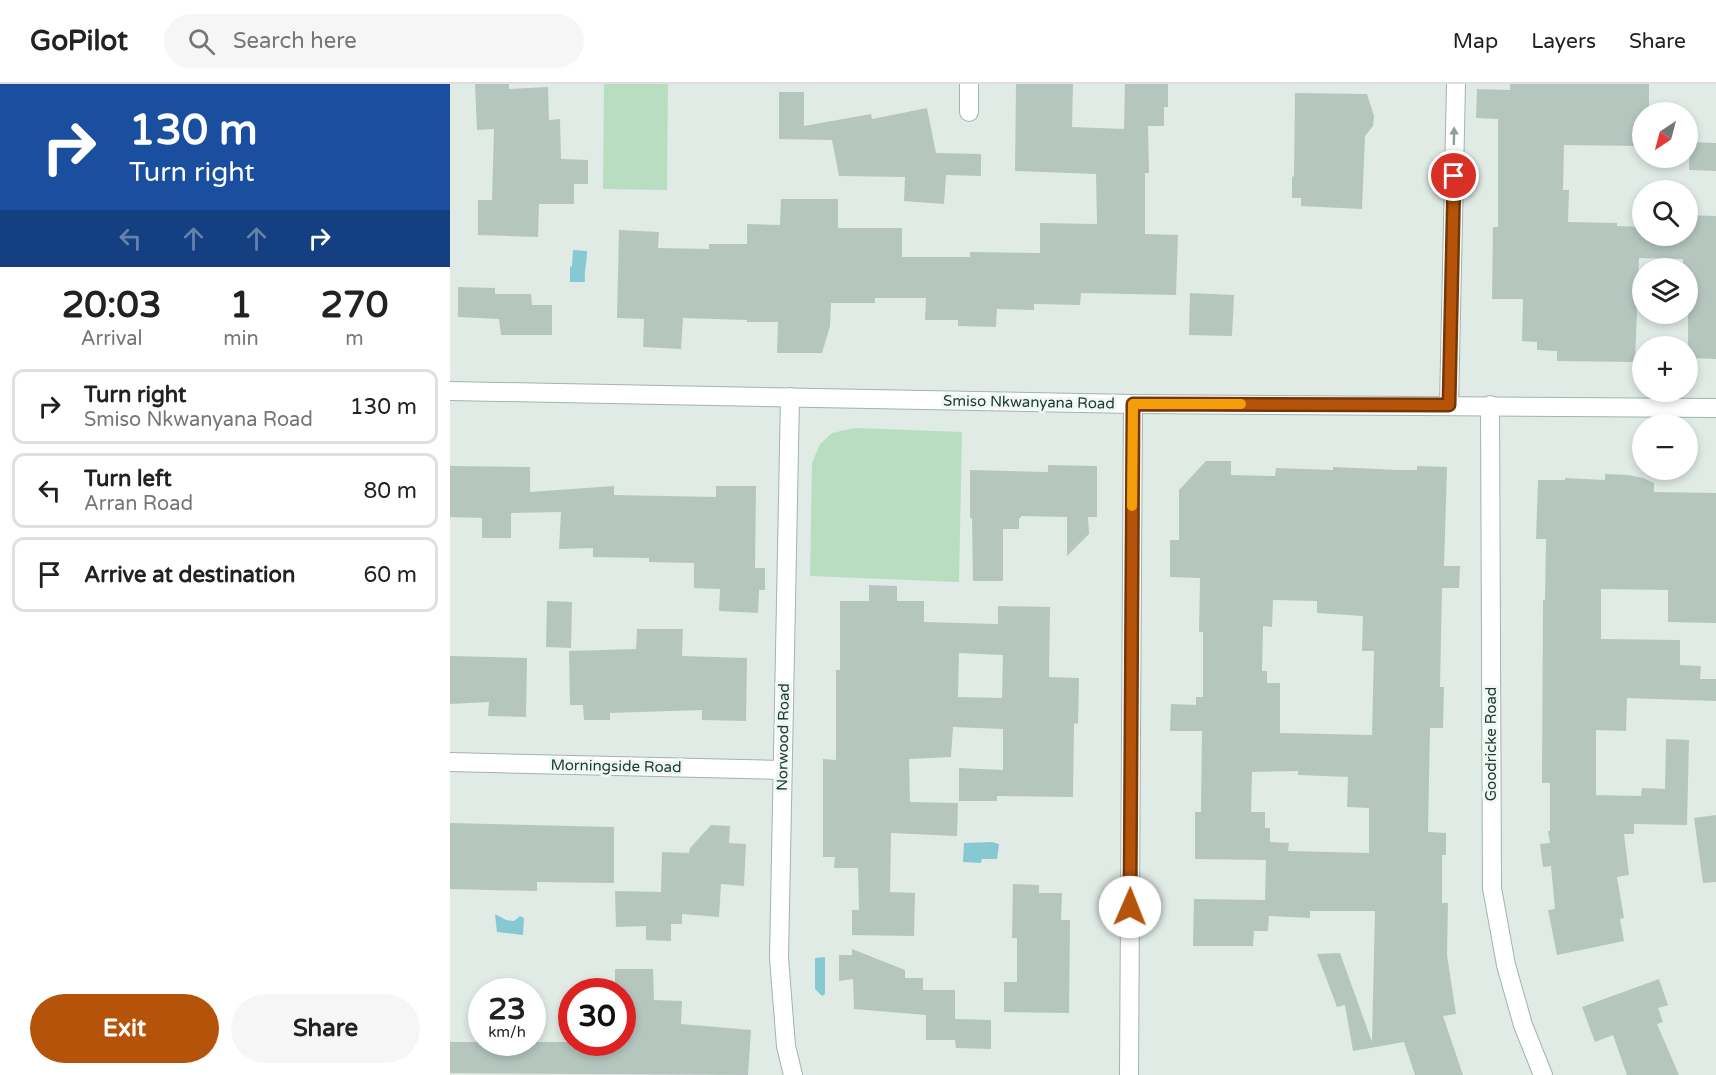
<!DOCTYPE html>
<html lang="en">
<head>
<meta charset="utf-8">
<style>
  :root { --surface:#fff; --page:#f6f6f6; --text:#222; --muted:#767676; --line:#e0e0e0; --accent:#b45309 }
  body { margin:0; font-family:"Varela Round",sans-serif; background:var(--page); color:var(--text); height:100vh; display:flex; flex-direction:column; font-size:22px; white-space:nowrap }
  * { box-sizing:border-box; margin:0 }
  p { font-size:20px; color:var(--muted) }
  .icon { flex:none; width:33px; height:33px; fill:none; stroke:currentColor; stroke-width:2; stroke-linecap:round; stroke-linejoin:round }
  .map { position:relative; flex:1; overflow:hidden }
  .drawer { display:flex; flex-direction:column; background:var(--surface); width:450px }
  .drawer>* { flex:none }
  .hud { background:#1a4fa0; color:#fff; overflow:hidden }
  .needle { width:39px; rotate:216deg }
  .buttons { position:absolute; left:1182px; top:18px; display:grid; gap:12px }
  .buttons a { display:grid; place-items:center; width:66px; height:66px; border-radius:50%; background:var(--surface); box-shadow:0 3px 9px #0003; font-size:30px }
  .speed { position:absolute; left:18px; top:894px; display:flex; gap:12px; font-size:30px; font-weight:700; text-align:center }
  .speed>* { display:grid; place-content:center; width:78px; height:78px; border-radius:50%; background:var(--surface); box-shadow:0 3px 9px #0003; line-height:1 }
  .speed small { font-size:15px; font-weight:400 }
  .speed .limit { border:9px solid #d22; background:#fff; color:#111 }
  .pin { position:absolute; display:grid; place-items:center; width:51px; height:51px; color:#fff; margin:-26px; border:3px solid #fff; border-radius:50%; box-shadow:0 2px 6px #0007 }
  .me { position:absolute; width:66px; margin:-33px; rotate:1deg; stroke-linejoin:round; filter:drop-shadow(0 0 4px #0008) }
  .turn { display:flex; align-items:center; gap:21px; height:126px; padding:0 30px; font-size:27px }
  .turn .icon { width:78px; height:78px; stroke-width:2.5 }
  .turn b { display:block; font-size:42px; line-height:51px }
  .lanes { display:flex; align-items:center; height:57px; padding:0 30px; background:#0003; justify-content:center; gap:30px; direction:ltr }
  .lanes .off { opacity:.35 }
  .eta { display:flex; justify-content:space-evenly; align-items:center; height:102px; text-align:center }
  .eta b { font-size:36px; font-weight:700; line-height:42px }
  .action { display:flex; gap:12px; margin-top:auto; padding:12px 30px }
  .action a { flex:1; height:69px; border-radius:36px; background:var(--accent); color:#fff; font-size:24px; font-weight:700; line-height:69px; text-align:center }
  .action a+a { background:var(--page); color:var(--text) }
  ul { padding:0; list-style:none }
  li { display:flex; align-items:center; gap:18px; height:75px; margin:0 12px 9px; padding:0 18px; border:3px solid var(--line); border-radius:12px }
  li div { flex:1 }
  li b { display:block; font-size:22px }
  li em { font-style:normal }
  header { display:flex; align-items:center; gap:36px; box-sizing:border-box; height:84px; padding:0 30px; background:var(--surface); border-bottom:2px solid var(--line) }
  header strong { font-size:28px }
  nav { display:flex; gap:33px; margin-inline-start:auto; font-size:21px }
  .search { width:420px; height:54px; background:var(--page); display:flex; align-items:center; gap:15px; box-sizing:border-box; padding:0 21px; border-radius:33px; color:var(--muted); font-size:22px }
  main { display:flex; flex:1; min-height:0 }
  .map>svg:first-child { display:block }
</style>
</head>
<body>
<header>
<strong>GoPilot</strong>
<div class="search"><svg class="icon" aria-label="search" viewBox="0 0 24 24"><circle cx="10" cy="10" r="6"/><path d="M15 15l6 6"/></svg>Search here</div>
<nav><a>Map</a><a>Layers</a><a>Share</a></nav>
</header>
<main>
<section class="drawer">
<div class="hud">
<div class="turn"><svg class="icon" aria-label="right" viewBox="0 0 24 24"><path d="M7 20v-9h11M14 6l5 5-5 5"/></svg><div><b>130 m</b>Turn right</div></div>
<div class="lanes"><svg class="icon off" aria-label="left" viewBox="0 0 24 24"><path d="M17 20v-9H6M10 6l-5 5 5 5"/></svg><svg class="icon off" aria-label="ahead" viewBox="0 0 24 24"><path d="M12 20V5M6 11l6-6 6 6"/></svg><svg class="icon off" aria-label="ahead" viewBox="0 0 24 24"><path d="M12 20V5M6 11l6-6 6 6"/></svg><svg class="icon" aria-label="right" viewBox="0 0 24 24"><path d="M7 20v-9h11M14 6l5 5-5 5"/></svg></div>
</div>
<div class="eta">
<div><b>20:03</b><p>Arrival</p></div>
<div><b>1</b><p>min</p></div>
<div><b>270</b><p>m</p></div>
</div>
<ul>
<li><svg class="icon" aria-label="right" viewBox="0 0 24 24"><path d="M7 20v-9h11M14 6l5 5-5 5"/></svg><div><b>Turn right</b><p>Smiso Nkwanyana Road</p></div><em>130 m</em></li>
<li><svg class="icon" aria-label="left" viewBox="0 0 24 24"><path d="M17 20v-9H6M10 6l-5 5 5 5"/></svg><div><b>Turn left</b><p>Arran Road</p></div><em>80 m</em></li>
<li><svg class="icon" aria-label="arrive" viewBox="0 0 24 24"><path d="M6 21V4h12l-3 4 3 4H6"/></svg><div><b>Arrive at destination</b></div><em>60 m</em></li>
</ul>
<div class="action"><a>Exit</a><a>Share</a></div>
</section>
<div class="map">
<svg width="1266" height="991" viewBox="0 0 1266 991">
  <rect width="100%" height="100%" fill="#e0ebe6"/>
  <g fill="#b8ddc1">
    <path d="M154,0H218L217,106L153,105Z"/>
    <path d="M405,344L512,348L509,498L360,492L362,379L370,360L382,349Z"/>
  </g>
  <g fill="#86c9d2">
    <path d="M123,166L137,167C137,179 134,186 135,198H120V183L122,182Z"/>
    <path d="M542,758L549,760L547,775H532L531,779L513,778L514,759Z"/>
    <path d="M45,830L56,836L64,837L70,832L74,834L73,851L47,848Z"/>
    <path d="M375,873V910L372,912L365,905V874Z"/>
  </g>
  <g fill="#b5c6bf" fill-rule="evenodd">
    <path d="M25,0H59V5L98,3L99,36L110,35L111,75L138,76V100H124V120H89L88,153L28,151V116H42L44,45L27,46Z"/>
    <path d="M566,0H623L622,43L674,45L675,0H718V23H714V42H698L699,89H695V150L728,151L726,211L631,209L630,221L584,220V226L547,225L546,243L508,242V236H475L476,214H425V219H381L380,242L372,269H327L328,238H297V236L233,234L231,265L193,263L194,235L167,234L169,146L209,148L208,164L259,165V160H297V140L330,141L331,115H388V144H452V173H520V168L590,169V139L647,140L646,90L565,87Z"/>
    <path d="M1060,0H1199V28H1192V62L1114,61L1113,106H1119L1118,138L1167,139V142L1192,143V152H1238V131L1266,132V275L1242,274V267H1238V184H1233V175L1189,174L1185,278L1107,277V267L1087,266V258L1072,257L1073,215H1042L1043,143H1048V35L1026,34L1027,5L1060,6Z"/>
    <path d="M329,8H354V42L421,30L422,35L477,24L486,69L531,70V92L496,91L494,120L454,117L455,93L389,92L382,56L329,55Z"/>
    <path d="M845,9L917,10L924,32L923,42L915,52L912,125L851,122V114H842V92L844,93Z"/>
    <path d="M1240,58L1266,59V87L1239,86Z"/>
    <path d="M8,203L45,204V210H81L82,221H102V251H51L49,235L8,233Z"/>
    <path d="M740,209L784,211L782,252L739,251Z"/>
    <path d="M756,377H781V391L825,392L826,384L883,386V383L948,386H967V382L997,383L994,482H1010L1009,504H992L990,603H994L993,644H980L978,748L996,749V771H992V819H998L997,871L1006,930L993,932L1013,991H965L954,958L903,967L895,921L887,923L867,870L890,869L922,958L925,827H860V834L819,832L818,847H804L803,862H743L744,815L815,816L816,776L745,775V728H751L752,647H720L721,620L746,621V613H753V548H749L750,494L720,493V456H729V406ZM823,516L867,517V529L913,532L912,567H924L922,651L830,649V599H817V587H812L813,542L822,543ZM848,687V691L898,693L897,723L919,724V769L838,767L839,759L820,758V744H815V728H801L802,688Z"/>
    <path d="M598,381L647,382V433H638L639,450L617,472V433L571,432V434H569V445H553V497H523L522,434H520V386L598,388Z"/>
    <path d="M0,382L80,383V408L164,402V411L266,413V402H306L305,484H315V506H309L308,529L269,527L270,505L244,504V479L199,478V474L143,473V464L109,465L111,428L61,429V454H32V434L0,433Z"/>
    <path d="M1155,390L1178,391L1193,394L1204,399V408L1266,409V539L1218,538V506L1151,505V555L1230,556V581L1251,582L1250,595H1266V617L1177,614L1176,647L1146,646V711L1191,712L1192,704L1215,705L1216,655L1239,656L1237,741L1184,740V750H1174L1179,791L1167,793L1174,834L1170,835L1174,857L1107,871L1098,826L1105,825L1101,782L1093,783L1090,760L1100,759L1098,747H1100V699H1092L1093,516H1095L1096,455H1086L1088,396H1115V394L1155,396Z"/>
    <path d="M419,501L447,502V517H474V538L548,540V522L600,523L599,593L629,594L628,640L624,639L623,713L547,712V717H509V684L553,686V645L503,643L501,673L459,675L460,718L508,719L507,752L441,749L440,808L465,809L464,852L402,851V826H409L408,784H384L385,773H373V675L386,676V586H390V517H419ZM509,569L553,571L552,614L508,613Z"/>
    <path d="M97,517L122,518L121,564L96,563Z"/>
    <path d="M187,545H233L232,572L297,574L296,637L252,636V626L160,629V636H134L133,621H120L119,567L186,565Z"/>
    <path d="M0,572L77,574L76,633L38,632L39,618L0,620Z"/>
    <path d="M1266,731V798L1253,799L1244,734Z"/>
    <path d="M0,739L164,743V799L87,798V807L0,805Z"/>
    <path d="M261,741L280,742L279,759L296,760L294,802L271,800L269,833L232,830V840H221V857L196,856V842L166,843L165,807L211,808L212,768L239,769L240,764Z"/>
    <path d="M563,800L589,801V809H612L611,836H620L619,929L554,928V898H567V854H562Z"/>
    <path d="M402,865L455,886V894H473V906H505V935L541,936V965L506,964L505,956H476V931L404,925L403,895L389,897V871H402Z"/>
    <path d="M165,885H203L204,916L232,917L231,940L301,946L298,991L0,989V958H177L179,911H172V908H165Z"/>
    <path d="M1209,895L1218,921L1208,924L1213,938L1207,940L1229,991H1177L1163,951L1145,958L1132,923Z"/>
  </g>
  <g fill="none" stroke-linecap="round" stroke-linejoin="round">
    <defs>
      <g id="street">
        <path d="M519,28V0"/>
        <path d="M0,307L683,320L1266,324"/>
        <path d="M340,313L329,874L336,962L343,991"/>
        <path d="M999,321L1006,0"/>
        <path d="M1040,321L1042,804L1056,881L1073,941L1093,991"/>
        <path d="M0,678L332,686"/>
        <path d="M679,991L683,320"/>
      </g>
    </defs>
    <use href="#street" stroke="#a3b3ad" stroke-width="20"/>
    <use href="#street" stroke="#fff" stroke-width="18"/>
  </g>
  <defs><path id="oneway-solid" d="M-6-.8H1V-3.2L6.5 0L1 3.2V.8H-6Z" transform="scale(1.5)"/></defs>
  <use fill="#909e9a" href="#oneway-solid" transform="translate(1004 52) rotate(-89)"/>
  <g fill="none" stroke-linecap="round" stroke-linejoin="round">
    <defs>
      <path id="route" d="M680,823L683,320L999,321L1004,92"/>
    </defs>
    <use href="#route" stroke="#753606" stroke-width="15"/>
    <use href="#route" stroke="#b45309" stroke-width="10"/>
    <path stroke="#f59e0b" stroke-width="10" d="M682,422L683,320H791"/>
  </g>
  <g text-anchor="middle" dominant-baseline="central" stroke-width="6" stroke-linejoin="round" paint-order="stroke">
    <g font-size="15" fill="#203c34" stroke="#f0f8f4">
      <text transform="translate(579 318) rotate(1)">Smiso Nkwanyana Road</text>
      <text transform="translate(333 653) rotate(-89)">Norwood Road</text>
      <text transform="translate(1041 660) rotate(-90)">Goodricke Road</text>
      <text transform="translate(166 682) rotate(1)">Morningside Road</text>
    </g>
  </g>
</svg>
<div class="buttons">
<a><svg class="needle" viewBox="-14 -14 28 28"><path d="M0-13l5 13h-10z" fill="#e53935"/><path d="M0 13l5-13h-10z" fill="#767676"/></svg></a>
<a><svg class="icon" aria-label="search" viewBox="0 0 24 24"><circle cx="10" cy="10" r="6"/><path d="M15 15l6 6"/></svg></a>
<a><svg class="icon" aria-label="layers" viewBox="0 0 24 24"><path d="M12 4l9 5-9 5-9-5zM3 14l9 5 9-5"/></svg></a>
<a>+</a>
<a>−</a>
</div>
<div class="speed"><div>23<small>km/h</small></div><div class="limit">30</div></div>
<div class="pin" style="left:1004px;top:92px;background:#d93025"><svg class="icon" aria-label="arrive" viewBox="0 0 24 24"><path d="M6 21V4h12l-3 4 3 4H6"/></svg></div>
<svg class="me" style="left:680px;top:823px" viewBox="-20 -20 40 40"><circle r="19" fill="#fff"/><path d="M0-13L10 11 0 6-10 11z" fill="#b45309"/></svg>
</div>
</main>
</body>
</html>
